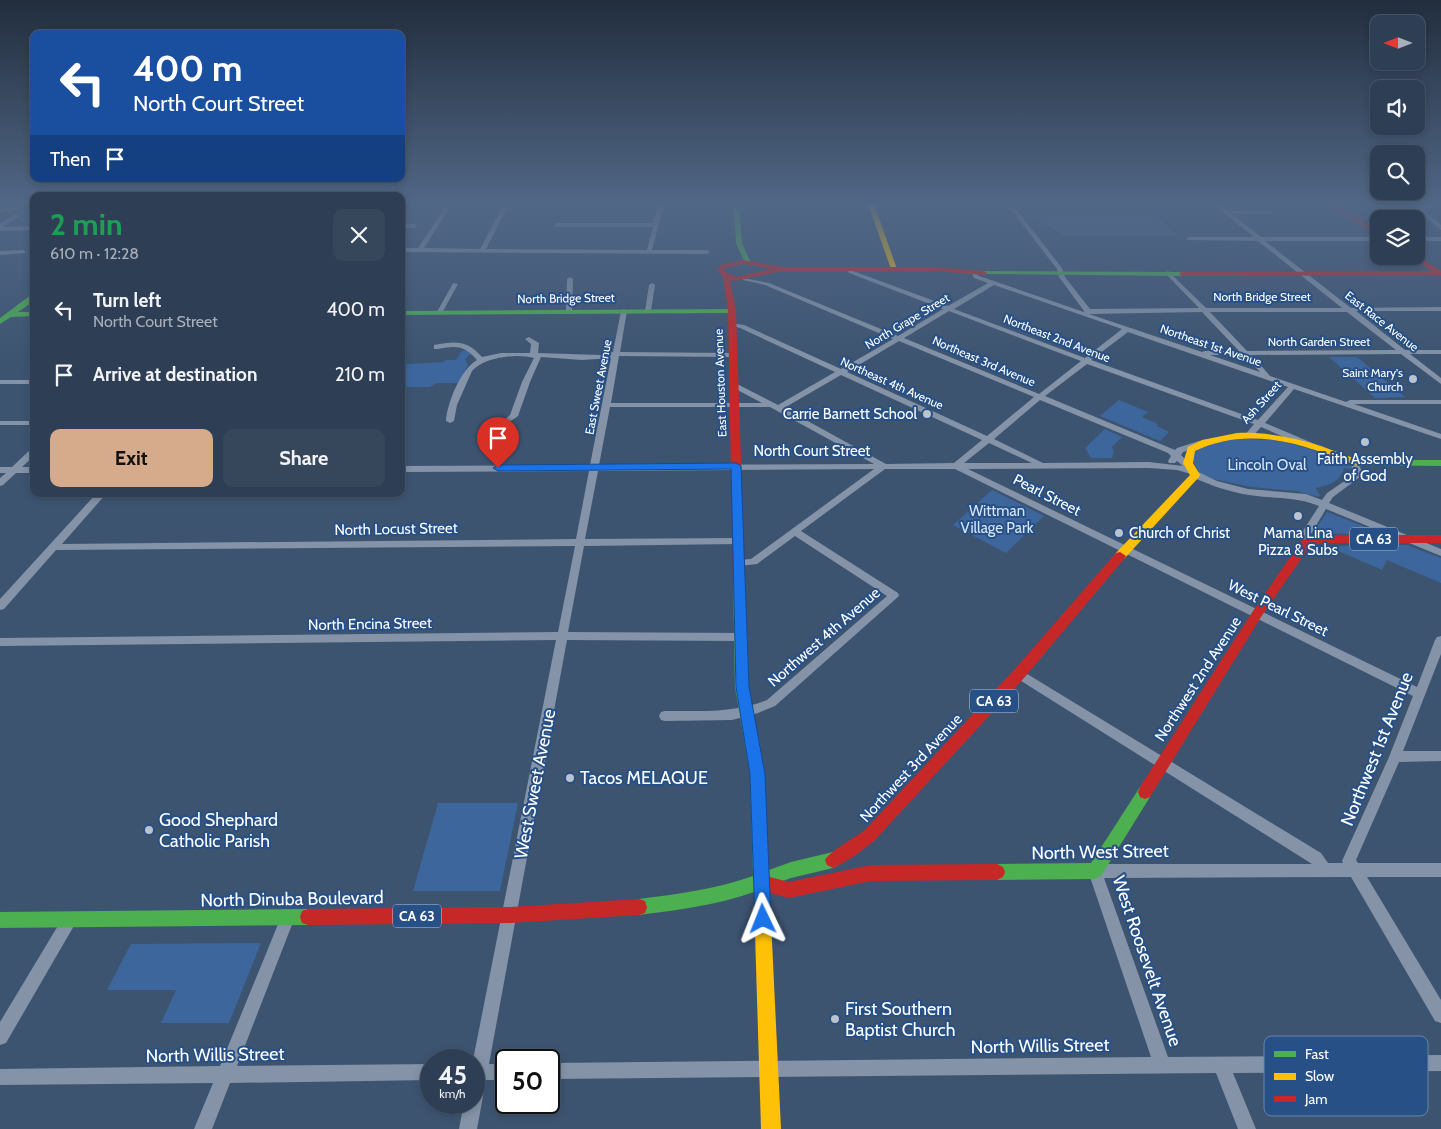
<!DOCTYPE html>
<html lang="en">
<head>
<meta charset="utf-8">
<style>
  :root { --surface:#2e3f55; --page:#36465b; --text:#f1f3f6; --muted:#a7afb9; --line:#49586c; --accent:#d6ab8b }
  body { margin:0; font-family:Cabin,sans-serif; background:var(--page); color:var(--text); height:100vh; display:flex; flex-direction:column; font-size:19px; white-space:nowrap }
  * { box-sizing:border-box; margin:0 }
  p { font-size:16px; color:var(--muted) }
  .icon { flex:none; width:28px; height:28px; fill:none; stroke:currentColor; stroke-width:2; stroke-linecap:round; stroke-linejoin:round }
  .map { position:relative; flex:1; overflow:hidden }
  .details { position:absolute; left:30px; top:192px; width:375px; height:305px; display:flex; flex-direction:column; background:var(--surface); border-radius:10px; box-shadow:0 2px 8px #0003,0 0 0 1px var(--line) }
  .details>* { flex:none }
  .top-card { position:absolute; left:30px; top:30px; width:375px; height:152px; border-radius:10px; box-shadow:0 2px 8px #0003,0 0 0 1px var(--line); background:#1a4fa0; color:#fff; overflow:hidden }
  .needle { width:32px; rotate:270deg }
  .controls { position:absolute; left:1370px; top:15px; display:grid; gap:10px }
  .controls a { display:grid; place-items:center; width:55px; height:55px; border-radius:10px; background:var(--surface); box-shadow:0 2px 8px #0003,0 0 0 1px var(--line); font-size:25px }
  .speed { position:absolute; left:420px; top:1049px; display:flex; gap:10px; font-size:25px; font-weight:700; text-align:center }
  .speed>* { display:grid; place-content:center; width:65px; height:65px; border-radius:50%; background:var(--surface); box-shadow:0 2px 8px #0003,0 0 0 1px var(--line); line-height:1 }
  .speed small { font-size:12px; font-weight:400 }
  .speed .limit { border:2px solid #111; border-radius:8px; background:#fff; color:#111 }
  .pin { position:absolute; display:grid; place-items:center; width:42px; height:42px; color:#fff; margin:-51px -21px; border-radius:50% 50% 50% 0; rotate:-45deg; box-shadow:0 0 5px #0007 }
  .pin .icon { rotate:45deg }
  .me { position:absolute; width:55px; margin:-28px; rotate:358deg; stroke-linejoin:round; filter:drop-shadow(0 0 4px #0008) }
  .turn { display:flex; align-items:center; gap:18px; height:105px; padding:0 20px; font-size:22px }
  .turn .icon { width:65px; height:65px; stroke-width:2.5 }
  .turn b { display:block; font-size:35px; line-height:42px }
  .then { display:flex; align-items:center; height:48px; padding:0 20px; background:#0003; gap:10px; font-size:19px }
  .round { display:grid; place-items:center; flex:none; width:52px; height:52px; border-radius:10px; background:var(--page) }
  .headline { display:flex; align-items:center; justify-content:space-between; height:85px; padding:0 20px }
  h1 { font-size:30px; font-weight:800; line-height:38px; color:#1e9e55 }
  .cta { display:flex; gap:10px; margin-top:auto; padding:10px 20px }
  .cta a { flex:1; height:58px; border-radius:10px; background:var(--accent); color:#111; font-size:20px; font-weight:800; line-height:58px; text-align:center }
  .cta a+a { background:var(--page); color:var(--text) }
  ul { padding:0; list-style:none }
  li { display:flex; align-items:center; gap:15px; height:65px; padding:0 20px }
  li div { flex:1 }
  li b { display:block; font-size:19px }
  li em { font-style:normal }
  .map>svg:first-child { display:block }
</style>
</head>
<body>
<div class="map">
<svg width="1441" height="1129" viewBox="0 0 1441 1129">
  <rect width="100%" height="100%" fill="#3d5471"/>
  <g fill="#3c669c">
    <path d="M468,349L471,354L465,359L468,365L460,383H436L430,387H406L401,384V374L407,364L444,362L445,360H456L461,352Z"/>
    <path d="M1329,357H1357L1405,397L1375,398Z"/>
    <path d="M1119,400L1148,412L1142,417L1158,424L1157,426L1169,432L1160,441L1100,416Z"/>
    <path d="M1105,429L1122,437L1112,447L1114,452L1112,458H1091L1085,448Z"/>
    <path d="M1241,439C1256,439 1270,439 1285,442C1297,445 1348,459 1353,469L1344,468C1340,482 1328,486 1315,488L1320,495L1319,497L1297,491L1251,487L1213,479L1199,474L1191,456C1202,442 1225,440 1241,439Z"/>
    <path d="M992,490L1044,516L1006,553L953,525Z"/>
    <path d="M1327,512L1378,532L1380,535L1313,533Z"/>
    <path d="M1407,545L1441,558V583L1387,560L1382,570L1327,546Z"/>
    <path d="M438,803H518L500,891H413Z"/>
    <path d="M261,943L229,1023H161L176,990H107L131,944Z"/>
  </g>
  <path fill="#49648a" d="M1132,212L1154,214L1177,236H1067C1061,235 1061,233 1056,230C1048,224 1042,228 1038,217L1077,213Z"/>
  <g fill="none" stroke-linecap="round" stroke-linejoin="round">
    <g fill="#8493a7" fill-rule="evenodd">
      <path d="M447,204H452L424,248L480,249L504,204H509L486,249L647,250L653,227H557L554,225L557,223H653L658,204H664L652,250H707L710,252L707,254L401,252V248H418Z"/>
      <path d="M1007,204H1012L1062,268L1065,277L1090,309L1199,308L1166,274L1165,273L1168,271L1206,308H1342L1258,241L1187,240V238L1189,237H1254L1213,204H1219L1228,211H1272V213L1270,214H1232L1261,237H1379V241H1265L1351,308L1441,307V311H1356L1405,350H1441V354H1410L1441,378V384L1401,354L1252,355L1270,376L1346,402L1350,400H1441V404H1354L1441,434V439L1294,389L1265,423L1317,445V449H1311L1261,427L1252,437H1249L1245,435L1254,424L1087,364L1045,396L1175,450L1177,448L1199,441L1202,442V446L1183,452L1181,455L1191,465L1188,467L1217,481L1248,489L1306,494L1322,500L1327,493L1352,476L1353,469L1348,461L1349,459H1355L1361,469L1360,477L1333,497L1329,503L1441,549V556L1326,509L1311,534L1309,545H1303L1301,534L1319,506C1295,496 1274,499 1249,495C1229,492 1210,485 1192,477L1191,474L1177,470L1149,468L968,469L1417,687L1435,640L1437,637L1441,636V654L1403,751H1441V761L1399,762L1356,860L1358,863H1441V877H1367L1441,1000V1023L1435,1021L1351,877L1104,878L1168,1057L1441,1055V1071L1233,1073L1256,1129H1238L1216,1073L549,1079V1063L1151,1057L1088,871L1090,866L1095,864H1312L1015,677L1013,674L1015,671L1019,669L1321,853L1328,863H1343L1342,861L1389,757L1413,696L955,469H885L801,531L898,593L899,596L775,706L758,713L732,720L665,721L661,720L659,716L661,712L665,711C700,711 734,713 767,700L887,596L795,536L757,564L739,566L734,563L739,560L751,559L874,469L598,471L585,539L738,538L743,541L738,544L584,546L568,632L741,633L745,634L746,637L745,640L741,641L567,640L489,1064H506V1080H486L477,1129H459L464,1102H474L473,1060L556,640L0,646V638L558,632L575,546L56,550L4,609L0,610V599L96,494H106L62,544L576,539L589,471L401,472V466L590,465L611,358L582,360L541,357L530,382L518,416L505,425L501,423L510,415L522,382L534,358C518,353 484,357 472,371L457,405L454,421L450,423L446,421C447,403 461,369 477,360C463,344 456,346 437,349H434V345C456,341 467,340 482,357L501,353H530L531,344L525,339L529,337L539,343L538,353L601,355L613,352L621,311L624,309L627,311L620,352L733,353L737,355L733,357L619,356L611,403H762L732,387L731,385L735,383L778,405L835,372L740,328L730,325V323L744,325L841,369L893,339L765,285L743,280V278L769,283L898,336L943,309L849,273L846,269L847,268H851L853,271L948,306L988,283L974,278L972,274L975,272L979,276L1084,312V311L1059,277L1057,269ZM994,285L1122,329L1085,358L954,309ZM949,311L1081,361L1039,394L904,338ZM1202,312L1239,351H1205L1202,352L1089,314ZM1210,312H1347L1396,350L1247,351ZM1128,332L1288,387L1258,420L1091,360ZM899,341L1034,397L987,436L847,372ZM1210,355H1244L1260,372ZM841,375L982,440L954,463L886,464L784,408ZM1040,400L1168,453L1171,456L1168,461L1169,463H1175L1177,461L1183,466L1149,462L1043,463L994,439ZM610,407H770L874,464L599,465ZM989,443L1032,463H964Z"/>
      <path d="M1410,204H1416L1441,225V230Z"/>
      <path d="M16,214L19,216L18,217L3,227L34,226V230L0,231V224Z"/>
      <path d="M401,224H414L417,226L414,228H401Z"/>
      <rect x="1416" y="237" width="25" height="4"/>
      <path d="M23,250L25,251V253L0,255V251Z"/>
      <path d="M570,277L573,279L572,312L569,314L566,312L567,279Z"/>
      <path d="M453,283L458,284L442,313H438L437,312Z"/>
      <path d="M652,283L655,285L651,311L648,313L645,311L649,285Z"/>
      <rect x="0" y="380" width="34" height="4"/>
      <rect x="0" y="421" width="34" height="4"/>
      <path d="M31,449H34V456L22,467H34V473H16L3,485L0,486V478L6,473H0V467H12Z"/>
      <path d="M288,910L293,912L295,917L237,1066L431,1064V1080L230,1083L212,1129H194L213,1083L0,1085V1069L220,1066L283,912Z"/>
      <path d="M70,912L75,914L77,919L75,924L6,1043L0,1045V1022L65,914Z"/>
    </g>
    <g fill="#4caf50" fill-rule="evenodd">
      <path d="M22,204L34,205L0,213V209Z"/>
      <path d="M733,204H739L742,243L751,263L750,264L745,263L736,243Z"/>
      <path d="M984,271L1182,272L1185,274L1182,276L982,274L981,273Z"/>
      <path d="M31,295H34V301L18,312H34V316L11,317L0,324V318Z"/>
      <path d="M735,309L736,311L732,313L401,315V311Z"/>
      <path d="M1361,460H1441V466L1358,465L1356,463L1358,461Z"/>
      <path d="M739,576L745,580L749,687L764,774L769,870L791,862L833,852L839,855L841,860L839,865L833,868L791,878L769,886L770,900L768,906L762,908L756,906L754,892C717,905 678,910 639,915L633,913L631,907L633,901L639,899C678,894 716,889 753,876L750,774L735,687L733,580Z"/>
      <path d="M1145,785L1150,787L1152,792L1150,797L1101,876L1095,879L997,880L991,877L989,872L991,867L997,864L1091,863L1140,787Z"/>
      <path d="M308,909L314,911L316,917L314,923L308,925L0,928V912Z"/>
    </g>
    <g fill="#ffc107" fill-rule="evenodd">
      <path d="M868,204H874L897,269L896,270L891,269Z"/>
      <path d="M1237,433C1266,432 1293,437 1321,446C1335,451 1349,457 1364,461L1366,463L1361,466L1355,465C1342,461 1329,455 1315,450C1276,437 1234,432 1195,451L1193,463L1200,475L1199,477L1124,559H1116L1114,556L1116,553L1190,475L1183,463L1188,447L1202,440Z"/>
      <path d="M762,892L768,894L770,900L781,1129H761L754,900L756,894Z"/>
    </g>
    <g fill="#c62828" fill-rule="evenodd">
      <path d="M1321,204C1342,204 1362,221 1379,232V237L1343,214Z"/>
      <path d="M1416,255L1441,271V275L1182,276L1179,274L1182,272L1432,271L1410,256Z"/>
      <path d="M743,260L782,267H934L984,271L987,273L984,275L934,271H782L735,281L730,280L736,311L745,580L739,584L733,580L728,311L723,276L717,271L721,265ZM743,264L772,269L736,277L724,271L725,268Z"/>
      <path d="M1323,535H1441V543H1323L1310,546L1261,617L1150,797L1145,799L1140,797L1138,792L1140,787L1253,611L1302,540Z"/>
      <path d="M1120,552L1126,556L1124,559L1024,678L874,841C861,851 849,861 833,868L827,865L825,860C828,853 855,837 864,831L1014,670L1116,553Z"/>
      <path d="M997,864L1003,867L1005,872L1003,877L997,880L871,881L789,898L756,889L754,883L756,877L762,875L789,882L871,865Z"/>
      <path d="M639,899L645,901L647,907L645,913L639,915L511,923L308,925L302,923L300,917L302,911L308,909L511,907Z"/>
    </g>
  </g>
  <linearGradient id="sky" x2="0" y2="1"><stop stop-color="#222e3e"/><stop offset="0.56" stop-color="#516786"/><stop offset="1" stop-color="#516786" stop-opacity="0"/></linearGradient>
  <rect width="1441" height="362" fill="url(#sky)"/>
  <path fill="#1a73e8" stroke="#114b97" d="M736,463L741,466L749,687L765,774L771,919L769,925L763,927L757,925L755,919L750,774L736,687L731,469L498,471L493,468L498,465Z"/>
  <g fill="#bbc3cd" stroke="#275087" stroke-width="2">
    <circle cx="1413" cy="379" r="5"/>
    <circle cx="927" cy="414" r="5"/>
    <circle cx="1365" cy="442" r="5"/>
    <circle cx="1298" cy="516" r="5"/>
    <circle cx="1119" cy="533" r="5"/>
    <circle cx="570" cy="778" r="5"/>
    <circle cx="149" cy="830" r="5"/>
    <circle cx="835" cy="1019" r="5"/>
  </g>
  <g text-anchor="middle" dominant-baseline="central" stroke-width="4" stroke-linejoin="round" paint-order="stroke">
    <g font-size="12" fill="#fff" stroke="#275087">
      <text x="1262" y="296">North Bridge Street</text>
      <text transform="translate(566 298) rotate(-1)">North Bridge Street</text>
      <text transform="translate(907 321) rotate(-31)">North Grape Street</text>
      <text transform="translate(1382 321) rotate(38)">East Race Avenue</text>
      <text transform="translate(1057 338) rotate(21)">Northeast 2nd Avenue</text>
      <text x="1319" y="341">North Garden Street</text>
      <text transform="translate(1211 345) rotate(19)">Northeast 1st Avenue</text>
      <text transform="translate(984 361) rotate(23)">Northeast 3rd Avenue</text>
      <text transform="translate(720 383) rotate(-92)">East Houston Avenue</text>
      <text transform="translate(892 383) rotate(24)">Northeast 4th Avenue</text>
      <text transform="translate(598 387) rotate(-79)">East Sweet Avenue</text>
      <text transform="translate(1261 402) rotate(-48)">Ash Street</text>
    </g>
    <g font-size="12" fill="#fff" stroke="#275087" text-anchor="end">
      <text x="1403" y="372">Saint Mary's<tspan x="1403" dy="14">Church</tspan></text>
    </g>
    <g fill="#275087" stroke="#becadb" stroke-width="1">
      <rect x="1350" y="527.5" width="48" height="23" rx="4"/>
      <rect x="970" y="689.5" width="48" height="23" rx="4"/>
      <rect x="393" y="904.5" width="48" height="23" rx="4"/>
    </g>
    <g font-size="14" font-weight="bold" fill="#fff">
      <text x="1374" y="539">CA 63</text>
      <text x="994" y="701">CA 63</text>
      <text x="417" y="916">CA 63</text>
    </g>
    <g font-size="15" fill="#fff" stroke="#275087">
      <text x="917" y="414" text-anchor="end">Carrie Barnett School</text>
      <text x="1365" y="459">Faith Assembly<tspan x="1365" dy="17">of God</tspan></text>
      <text x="1129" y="533" text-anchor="start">Church of Christ</text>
      <text x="1298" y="533">Mama Lina<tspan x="1298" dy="17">Pizza &amp; Subs</tspan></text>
    </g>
    <g font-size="15" fill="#fff" stroke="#275087">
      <text x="812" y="451">North Court Street</text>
      <text transform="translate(1047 495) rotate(27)">Pearl Street</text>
      <text transform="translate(396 529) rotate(-1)">North Locust Street</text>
      <text transform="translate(1278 608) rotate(26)">West Pearl Street</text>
      <text transform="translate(370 624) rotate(-1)">North Encina Street</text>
      <text transform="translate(824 637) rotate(-41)">Northwest 4th Avenue</text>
      <text transform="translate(1198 679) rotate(-57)">Northwest 2nd Avenue</text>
      <text transform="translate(911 768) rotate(-47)">Northwest 3rd Avenue</text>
    </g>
    <g font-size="15" fill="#d7e5f7" stroke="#275087">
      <text x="1267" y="465">Lincoln Oval</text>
      <text x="997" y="511">Wittman<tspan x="997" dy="17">Village Park</tspan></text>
    </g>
    <g font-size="18" fill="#fff" stroke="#275087">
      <text transform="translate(1377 749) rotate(-68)">Northwest 1st Avenue</text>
      <text transform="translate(535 784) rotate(-79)">West Sweet Avenue</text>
      <text transform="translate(1100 852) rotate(-1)">North West Street</text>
      <text transform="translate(292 899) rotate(-1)">North Dinuba Boulevard</text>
      <text transform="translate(1147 961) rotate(71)">West Roosevelt Avenue</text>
      <text transform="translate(1040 1046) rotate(-1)">North Willis Street</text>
      <text transform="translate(215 1055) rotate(-1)">North Willis Street</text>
    </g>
    <g font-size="18" fill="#fff" stroke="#275087" text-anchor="start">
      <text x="580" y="778">Tacos MELAQUE</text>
      <text x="159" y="820">Good Shephard<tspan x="159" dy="21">Catholic Parish</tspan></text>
      <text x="845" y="1009">First Southern<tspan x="845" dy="21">Baptist Church</tspan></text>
    </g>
  </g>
  <rect x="1264" y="1036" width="164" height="80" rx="8" fill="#275087" stroke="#6884ab" stroke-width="1"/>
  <rect x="1274" y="1051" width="22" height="6" fill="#4caf50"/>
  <rect x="1274" y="1073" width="22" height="7" fill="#ffc107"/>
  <rect x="1274" y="1096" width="22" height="6" fill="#c62828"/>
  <g font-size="14" fill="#fff">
    <text x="1305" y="1059">Fast</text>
    <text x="1305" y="1081">Slow</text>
    <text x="1305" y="1104">Jam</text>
  </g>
</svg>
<div class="controls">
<a><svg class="needle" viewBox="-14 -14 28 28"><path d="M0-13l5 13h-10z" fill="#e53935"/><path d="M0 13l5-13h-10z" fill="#a7afb9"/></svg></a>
<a><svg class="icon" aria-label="sound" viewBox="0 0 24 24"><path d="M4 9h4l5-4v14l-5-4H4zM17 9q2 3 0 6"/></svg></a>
<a><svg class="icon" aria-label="search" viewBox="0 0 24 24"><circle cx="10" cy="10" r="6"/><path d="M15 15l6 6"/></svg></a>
<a><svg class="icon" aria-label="layers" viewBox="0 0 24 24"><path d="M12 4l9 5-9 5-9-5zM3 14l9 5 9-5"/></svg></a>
</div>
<div class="speed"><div>45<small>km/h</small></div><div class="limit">50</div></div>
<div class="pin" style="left:498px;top:468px;background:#d93025"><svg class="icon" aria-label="arrive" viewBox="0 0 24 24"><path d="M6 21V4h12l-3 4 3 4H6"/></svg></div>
<svg class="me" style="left:763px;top:919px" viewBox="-20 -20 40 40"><path d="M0-17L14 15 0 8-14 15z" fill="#1a73e8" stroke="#fff" stroke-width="4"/></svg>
<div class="top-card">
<div class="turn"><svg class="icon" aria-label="left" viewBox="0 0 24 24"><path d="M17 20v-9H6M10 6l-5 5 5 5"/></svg><div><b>400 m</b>North Court Street</div></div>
<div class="then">Then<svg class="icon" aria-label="arrive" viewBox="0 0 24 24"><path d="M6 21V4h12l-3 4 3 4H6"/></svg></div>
</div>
<section class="details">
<div class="headline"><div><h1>2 min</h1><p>610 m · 12:28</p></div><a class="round"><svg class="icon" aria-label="close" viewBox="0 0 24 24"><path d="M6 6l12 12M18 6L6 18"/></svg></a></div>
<ul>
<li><svg class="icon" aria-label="left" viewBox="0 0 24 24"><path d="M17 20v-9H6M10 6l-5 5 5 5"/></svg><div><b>Turn left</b><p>North Court Street</p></div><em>400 m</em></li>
<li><svg class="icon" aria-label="arrive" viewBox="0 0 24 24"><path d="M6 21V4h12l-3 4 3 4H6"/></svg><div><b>Arrive at destination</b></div><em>210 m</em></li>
</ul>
<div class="cta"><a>Exit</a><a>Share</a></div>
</section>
</div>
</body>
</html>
